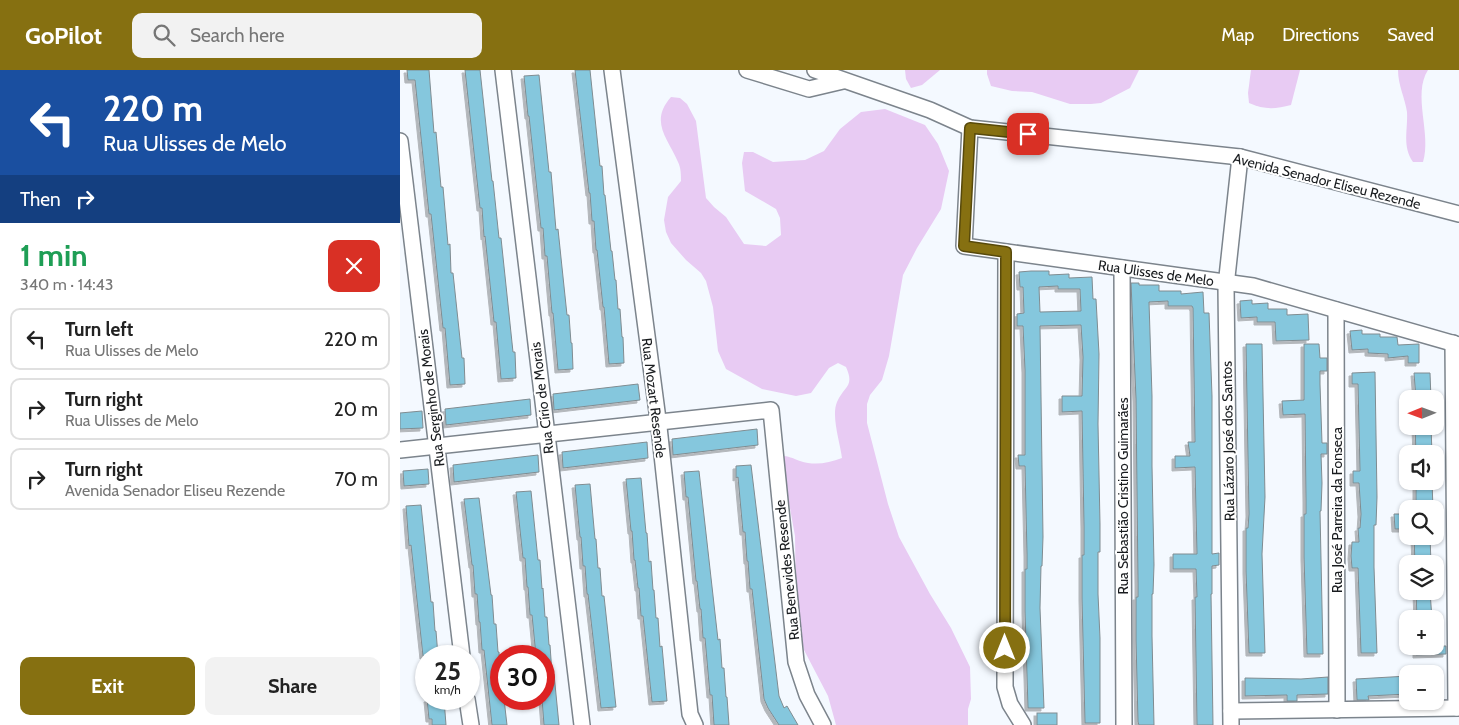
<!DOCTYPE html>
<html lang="en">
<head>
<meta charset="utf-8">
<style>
  :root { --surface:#fff; --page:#f2f2f2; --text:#222; --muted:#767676; --line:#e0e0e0; --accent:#867011 }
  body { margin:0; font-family:Cabin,sans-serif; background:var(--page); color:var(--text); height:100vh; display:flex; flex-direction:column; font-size:19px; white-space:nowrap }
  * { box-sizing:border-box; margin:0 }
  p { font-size:16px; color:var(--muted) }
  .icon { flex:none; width:28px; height:28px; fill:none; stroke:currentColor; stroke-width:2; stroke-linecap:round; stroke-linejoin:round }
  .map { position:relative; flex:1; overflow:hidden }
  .panel { display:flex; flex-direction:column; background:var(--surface); width:400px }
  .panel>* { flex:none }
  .hud { background:#1a4fa0; color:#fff; overflow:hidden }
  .needle { width:32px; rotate:269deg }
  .buttons { position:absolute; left:999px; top:320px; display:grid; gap:10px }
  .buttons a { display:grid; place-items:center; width:45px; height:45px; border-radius:10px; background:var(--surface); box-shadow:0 1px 4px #0004; font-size:25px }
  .speed { position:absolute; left:15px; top:575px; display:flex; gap:10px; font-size:25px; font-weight:700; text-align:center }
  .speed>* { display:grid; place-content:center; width:65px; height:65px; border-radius:50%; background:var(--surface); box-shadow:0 1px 4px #0004; line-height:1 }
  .speed small { font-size:12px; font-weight:400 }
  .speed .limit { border:8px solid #d22; background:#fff; color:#111 }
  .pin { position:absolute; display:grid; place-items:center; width:42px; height:42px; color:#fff; margin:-21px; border-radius:10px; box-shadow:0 2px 8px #0006 }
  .me { position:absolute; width:55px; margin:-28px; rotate:0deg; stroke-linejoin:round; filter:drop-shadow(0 0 4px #0008) }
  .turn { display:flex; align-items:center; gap:18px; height:105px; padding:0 20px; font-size:22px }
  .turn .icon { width:65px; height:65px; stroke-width:2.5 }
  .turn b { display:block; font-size:35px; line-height:42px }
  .then { display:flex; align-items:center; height:48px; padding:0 20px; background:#0003; gap:10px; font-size:19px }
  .round { display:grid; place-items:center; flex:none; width:52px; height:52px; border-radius:10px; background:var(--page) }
  .overview { display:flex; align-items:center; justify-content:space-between; height:85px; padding:0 20px }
  h1 { font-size:30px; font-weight:800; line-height:38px; color:#1e9e55 }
  .button { display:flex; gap:10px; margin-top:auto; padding:10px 20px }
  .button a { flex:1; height:58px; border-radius:10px; background:var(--accent); color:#fff; font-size:20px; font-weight:800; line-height:58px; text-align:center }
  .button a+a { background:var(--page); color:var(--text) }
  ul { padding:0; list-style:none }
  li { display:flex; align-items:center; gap:15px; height:62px; margin:0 10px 8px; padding:0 10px; border:2px solid var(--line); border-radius:10px }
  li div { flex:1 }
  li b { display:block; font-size:19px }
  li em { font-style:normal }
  header { display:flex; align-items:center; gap:30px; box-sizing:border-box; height:70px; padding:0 25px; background:var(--accent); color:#fff }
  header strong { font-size:24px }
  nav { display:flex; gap:28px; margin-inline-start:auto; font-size:18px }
  .search { width:350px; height:45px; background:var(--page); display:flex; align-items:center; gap:12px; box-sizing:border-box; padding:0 18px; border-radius:10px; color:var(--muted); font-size:19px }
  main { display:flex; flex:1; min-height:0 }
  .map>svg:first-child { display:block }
</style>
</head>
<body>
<header>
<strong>GoPilot</strong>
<div class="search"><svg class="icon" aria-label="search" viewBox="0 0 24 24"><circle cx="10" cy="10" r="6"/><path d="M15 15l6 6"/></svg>Search here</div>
<nav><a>Map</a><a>Directions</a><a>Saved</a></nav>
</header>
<main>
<section class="panel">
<div class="hud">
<div class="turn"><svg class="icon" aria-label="left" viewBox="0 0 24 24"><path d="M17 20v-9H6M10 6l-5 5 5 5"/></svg><div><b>220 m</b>Rua Ulisses de Melo</div></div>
<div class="then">Then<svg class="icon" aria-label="right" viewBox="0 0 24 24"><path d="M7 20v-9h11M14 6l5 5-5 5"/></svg></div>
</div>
<div class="overview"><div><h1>1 min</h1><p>340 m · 14:43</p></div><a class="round" style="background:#d93025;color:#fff"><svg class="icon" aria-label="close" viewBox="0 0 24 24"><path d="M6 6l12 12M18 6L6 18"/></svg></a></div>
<ul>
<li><svg class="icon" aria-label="left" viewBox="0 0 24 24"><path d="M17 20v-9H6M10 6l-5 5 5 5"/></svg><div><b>Turn left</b><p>Rua Ulisses de Melo</p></div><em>220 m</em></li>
<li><svg class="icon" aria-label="right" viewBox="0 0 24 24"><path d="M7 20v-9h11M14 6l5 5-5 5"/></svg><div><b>Turn right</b><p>Rua Ulisses de Melo</p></div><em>20 m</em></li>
<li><svg class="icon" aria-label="right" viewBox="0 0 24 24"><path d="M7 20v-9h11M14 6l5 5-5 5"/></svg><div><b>Turn right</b><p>Avenida Senador Eliseu Rezende</p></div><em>70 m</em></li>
</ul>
<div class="button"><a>Exit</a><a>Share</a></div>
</section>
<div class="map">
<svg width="1059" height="655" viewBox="0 0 1059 655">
  <defs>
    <filter id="shadow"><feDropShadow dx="-3" dy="3" stdDeviation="0" flood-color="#0004"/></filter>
  </defs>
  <rect width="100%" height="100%" fill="#f4f9ff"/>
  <g fill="#e8cbf3">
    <path d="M505,0H540L522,15L511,18L506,9Z"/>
    <path d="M587,0H739L730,18L701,33L691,34H670L632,22L612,21L591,16L587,4Z"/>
    <path d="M851,0H900L891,35C876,39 864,40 849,33L848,23Z"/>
    <path d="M998,0H1028C1012,25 1032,64 1023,92H1013C1002,76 1008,60 1007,42C1005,28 998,15 998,0Z"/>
    <path d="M271,27L280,28L287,34L296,51L306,128L314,137L326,147L344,174L366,176L381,165L380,148L376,139L345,121L342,93L344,82H353L373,92L405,90L424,81L440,59L461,42L485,39L525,55L538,74L549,101L541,139L517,178L503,205L489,286L482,310L470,325L467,334V353L488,434L499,467L530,524L551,558L570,597L571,629L568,639V655H436L428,626L404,580L400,560L396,530L395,466L388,427L381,406V386C389,386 392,388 400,391C415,396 428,393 442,388C440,372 431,346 437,332C444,316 455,317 446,297L438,293L429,298L411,323L396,326L362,319L326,299L318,281L313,237L306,211L301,203L286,190L271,173L266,162L264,150L268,127L281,111C281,105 281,98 278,92C268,68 249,52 271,27Z"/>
  </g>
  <g fill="#85c7dd" stroke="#808c91" fill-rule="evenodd" filter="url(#shadow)">
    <path d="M7,0H29L34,63L36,62L41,117H43L48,175L50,174L51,203H53L62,288H64L65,314L50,315L45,258H43L31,144H29L15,10H8Z"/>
    <path d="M65,0H80L92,111H93L99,168H101L113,282H115L116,308L101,309L96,252H94L85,166L84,167L82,138H80Z"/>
    <path d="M175,0H190L200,96H202L204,125H205L211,181H212L215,210H216L218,239H220L222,267H223L224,293L209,294L204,237H203L197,180H196L194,151H192L190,123H189Z"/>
    <path d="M139,5L149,102H151L156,160L158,159L167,245H169L171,273H172L173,299L158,300L153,243H152L147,186H145L143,158H141L129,46H128L124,6Z"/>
    <path d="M631,201H649V205L669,204V208L692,207L693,229H696L699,284L698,354L700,454V482H698V524L700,568V653H685L682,528V485H684V456L682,341L662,342V326H682L683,287L681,255L640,256L643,467L642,496H641L640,538L644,638H628L625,541V499H627V484L625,396H619L618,385H625V300L623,256H617V244L624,243L623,217H620L619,202ZM658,216V219H680L681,241L640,242L639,217Z"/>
    <path d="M731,213H739V215H759V221H781V224L803,222L804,243H809L812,326V484L819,483V495L812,496V524H811L813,655H797L795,527H797L796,499H773V484H797L795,397L775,398V386H790L788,372H795L793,238L792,236H768V231L749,232L752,326V396L754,495L753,524H752V566L754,655H739L738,652L736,570V527H738V513L736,329Z"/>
    <path d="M852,230V234L868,233V239H887V245L908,244L909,270L876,271L875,252H857V247L841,248L840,231Z"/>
    <path d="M962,260V264H980V267H997L998,275L1019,274V293H1008V286L988,288V284L968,283V279L952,280L950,261Z"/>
    <path d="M846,274H862L865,427L862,484L865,583H849L846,501V458H848L849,444Z"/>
    <path d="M904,274H919L920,288H927V301H920V314L922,373H927V384H921L922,413L921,441H920L923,584H907L904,487V444H906V430L905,344L883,345L882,331L904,330Z"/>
    <path d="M975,302L977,427L976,455H974V497L977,583H961L958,498H952L951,486L952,472H959L958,458H960L961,444L959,413H953V401H960L958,314H952V303Z"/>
    <path d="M1014,303H1030L1031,329H1016Z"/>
    <path d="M238,314L240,330L154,340L153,324Z"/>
    <path d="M130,329L131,345L46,355L45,339Z"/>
    <path d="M22,341L23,358L0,359V343Z"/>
    <path d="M1015,356H1031L1032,384H1016Z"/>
    <path d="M357,359L358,375L273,385L272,369Z"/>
    <path d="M247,372L248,388L163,398L162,382Z"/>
    <path d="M138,385L139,402L54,412L53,395Z"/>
    <path d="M351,395L379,626L384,638L387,636L398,655H379L368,638L364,629L352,519H350L348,491H347L345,462H343L338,407L336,408V396Z"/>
    <path d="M28,399L29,414L4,416L3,401Z"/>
    <path d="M299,401L318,570L320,569L322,598H324L326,627H327L329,655H314L312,625H310L305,568H303L301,539H300L297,511H296L288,427H286L284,402Z"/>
    <path d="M241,408L246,463H247L249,492L251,491L253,520H254L256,548H258L260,577L262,576L267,631L252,632L243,546H241L239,518H238L235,490H234L232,461H231L226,409Z"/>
    <path d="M1016,411H1032L1033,439H1016Z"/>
    <path d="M190,414L195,469H196L198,498H200L202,526H204L216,637L201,638L188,524H187L185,496H183L181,467H180L175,415Z"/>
    <path d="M131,421L138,490H140L142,519L143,518L145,547H147L149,575H150L152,604H154L159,655H144L142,629H144V586H136L132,545H130L128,517H127L125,488H123L116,422Z"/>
    <path d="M79,428L91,525H92L94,554H96L98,582H99L101,629H104L107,655H92L84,580H82L80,552H79L77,524H75L73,495H72L64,429Z"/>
    <path d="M21,435L31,532H33L35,561H36L38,586H23L11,475L9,476L6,436Z"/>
    <path d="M994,444H1008V459H995Z"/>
    <path d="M1014,466H1030L1031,494H1015Z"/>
    <path d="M1016,521H1030L1032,549H1017Z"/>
    <path d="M1016,576H1046V584L1016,585Z"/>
    <path d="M1008,606V624L968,626L969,630H957L956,609Z"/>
    <path d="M928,607V624L897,625V631H887V625L845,626V608L901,609Z"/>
    <path d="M27,629H44L46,655H32V649H29Z"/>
    <rect x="637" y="643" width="20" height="12"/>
  </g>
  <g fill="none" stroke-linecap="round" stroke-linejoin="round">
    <defs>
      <g id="street">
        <path d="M103,0L182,655"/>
        <path d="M212,0L259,357L290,644L295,655"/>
        <path d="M347,0L409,19L443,11"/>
        <path d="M415,0L530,40L570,58L840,87L1059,144"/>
        <path d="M570,58L564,176L853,216L1059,275"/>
        <path d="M0,71L62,586"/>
        <path d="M606,182L605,617L610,634L623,655"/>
        <path d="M722,198L724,655"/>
        <path d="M936,240L937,640"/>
        <path d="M1053,273L1056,638"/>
        <path d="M0,380L371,340L396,592L407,625L423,655"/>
        <path d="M67,629L71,655"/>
        <path d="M831,641L1059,638"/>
        <path d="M831,655L826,216L840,87"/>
      </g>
    </defs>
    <use href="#street" stroke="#7c848c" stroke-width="18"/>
    <use href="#street" stroke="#fff" stroke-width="15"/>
  </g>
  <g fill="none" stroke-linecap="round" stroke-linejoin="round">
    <defs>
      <path id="route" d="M605,578L606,182L564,176L570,58L628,64"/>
    </defs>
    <use href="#route" stroke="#57490b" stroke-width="12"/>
    <use href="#route" stroke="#867011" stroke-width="9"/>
  </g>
  <g text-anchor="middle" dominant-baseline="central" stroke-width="4" stroke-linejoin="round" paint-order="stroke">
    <g font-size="14" fill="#191c1f" stroke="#fff">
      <text transform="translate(927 111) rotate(14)">Avenida Senador Eliseu Rezende</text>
      <text transform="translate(756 203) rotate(8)">Rua Ulisses de Melo</text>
      <text transform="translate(31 328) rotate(-97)">Rua Serginho de Morais</text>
      <text transform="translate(142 328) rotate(-97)">Rua Círio de Morais</text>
      <text transform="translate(254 328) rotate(83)">Rua Mozart Resende</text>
      <text transform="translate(828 371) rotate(-91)">Rua Lázaro José dos Santos</text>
      <text transform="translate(723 426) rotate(-90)">Rua Sebastião Cristino Guimarães</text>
      <text transform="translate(937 440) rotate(-90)">Rua José Parreira da Fonseca</text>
      <text transform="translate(387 500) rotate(-96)">Rua Benevides Resende</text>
    </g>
  </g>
</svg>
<div class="buttons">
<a><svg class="needle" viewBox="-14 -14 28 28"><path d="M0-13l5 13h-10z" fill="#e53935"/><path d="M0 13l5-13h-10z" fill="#767676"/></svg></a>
<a><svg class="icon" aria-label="sound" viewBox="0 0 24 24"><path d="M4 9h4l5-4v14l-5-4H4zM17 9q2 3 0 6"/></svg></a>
<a><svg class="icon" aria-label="search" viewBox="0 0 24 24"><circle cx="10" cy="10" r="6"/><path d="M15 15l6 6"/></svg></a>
<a><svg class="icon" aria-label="layers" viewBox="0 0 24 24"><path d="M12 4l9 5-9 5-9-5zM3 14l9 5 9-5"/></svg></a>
<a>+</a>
<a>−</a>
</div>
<div class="speed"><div>25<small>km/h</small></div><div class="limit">30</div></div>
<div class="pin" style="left:628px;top:64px;background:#d93025"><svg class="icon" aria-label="arrive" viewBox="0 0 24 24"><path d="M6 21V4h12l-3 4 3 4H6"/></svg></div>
<svg class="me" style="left:605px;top:578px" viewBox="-20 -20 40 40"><circle r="17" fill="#867011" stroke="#fff" stroke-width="3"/><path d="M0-11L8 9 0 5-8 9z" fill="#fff"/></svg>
</div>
</main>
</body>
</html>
